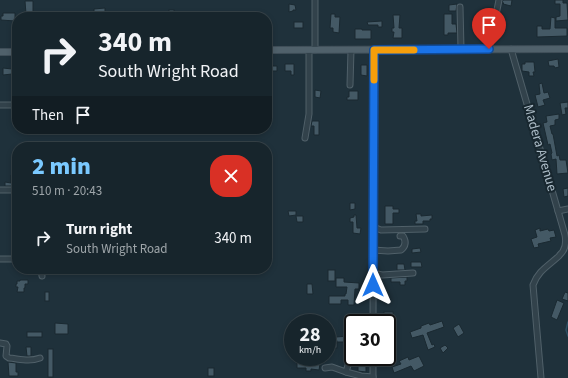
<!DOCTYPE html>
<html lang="en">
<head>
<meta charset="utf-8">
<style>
  :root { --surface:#17252c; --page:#243138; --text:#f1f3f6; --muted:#9ea5a9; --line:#364248; --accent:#7ac9ff }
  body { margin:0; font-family:"Source Sans 3",sans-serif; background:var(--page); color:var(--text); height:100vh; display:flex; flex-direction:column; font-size:15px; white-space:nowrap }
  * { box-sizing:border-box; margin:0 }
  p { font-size:13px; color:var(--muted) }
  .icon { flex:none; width:22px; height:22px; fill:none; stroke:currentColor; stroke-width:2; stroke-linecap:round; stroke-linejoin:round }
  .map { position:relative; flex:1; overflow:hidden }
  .panel { position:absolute; left:12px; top:142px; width:260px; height:132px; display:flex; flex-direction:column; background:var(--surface); border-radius:16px; box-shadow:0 2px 6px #0003,0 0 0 1px var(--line) }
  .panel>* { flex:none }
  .guide { position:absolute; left:12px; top:12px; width:260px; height:122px; border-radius:16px; box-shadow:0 2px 6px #0003,0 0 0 1px var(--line); background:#17252c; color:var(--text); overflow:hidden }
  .speed { position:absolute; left:284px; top:314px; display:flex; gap:8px; font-size:20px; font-weight:700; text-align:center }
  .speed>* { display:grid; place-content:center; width:52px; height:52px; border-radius:50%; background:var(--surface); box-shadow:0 2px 6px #0003,0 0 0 1px var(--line); line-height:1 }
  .speed small { font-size:10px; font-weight:400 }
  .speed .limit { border:2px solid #111; border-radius:6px; background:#fff; color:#111 }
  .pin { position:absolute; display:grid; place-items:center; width:34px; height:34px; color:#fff; margin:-41px -17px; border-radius:50% 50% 50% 0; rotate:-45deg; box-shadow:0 0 4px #0007 }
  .pin .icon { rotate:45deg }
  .me { position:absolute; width:44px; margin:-22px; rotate:0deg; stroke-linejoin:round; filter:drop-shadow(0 0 3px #0008) }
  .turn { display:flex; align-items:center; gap:14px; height:84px; padding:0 20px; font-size:18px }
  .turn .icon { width:52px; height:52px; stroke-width:2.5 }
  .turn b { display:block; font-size:28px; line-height:34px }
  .then { display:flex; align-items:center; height:38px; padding:0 20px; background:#0003; gap:8px; font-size:15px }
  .round { display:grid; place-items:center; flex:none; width:42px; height:42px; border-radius:16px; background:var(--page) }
  .overview { display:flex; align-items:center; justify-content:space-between; height:68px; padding:0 20px }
  h1 { font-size:24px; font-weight:800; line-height:30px; color:var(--accent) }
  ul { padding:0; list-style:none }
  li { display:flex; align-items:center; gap:12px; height:56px; padding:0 20px }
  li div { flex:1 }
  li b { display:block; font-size:15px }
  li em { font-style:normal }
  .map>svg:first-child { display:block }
</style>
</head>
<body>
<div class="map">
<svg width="568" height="378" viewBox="0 0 568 378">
  <rect width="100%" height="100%" fill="#1f313b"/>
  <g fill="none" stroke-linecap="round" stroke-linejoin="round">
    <path stroke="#2e4f62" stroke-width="1.5" d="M568,322L566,330L568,336"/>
  </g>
  <g fill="#445965" stroke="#1a2931">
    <path d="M503,0H512L511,6L503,4L504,3H502Z"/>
    <path d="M555,0H563V3H567L568,20L556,21V17L560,16V4H555Z"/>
    <path d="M25,1H33V14H26Z"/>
    <path d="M289,4L295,5L296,10H293V11L289,12Z"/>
    <path d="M457,4L456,11H449V5Z"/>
    <path d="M105,8V15L94,16V9Z"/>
    <rect x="169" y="10" width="5" height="7"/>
    <rect x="122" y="12" width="9" height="5"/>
    <path d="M3,13H15V21L1,20V16H3Z"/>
    <path d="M331,14H335V17H340L339,33L333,32V28H330Z"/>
    <path d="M444,14H452V24H456L457,33H448V35H444Z"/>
    <path d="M393,15H400L399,28H402V38H393L394,32H392V28H394Z"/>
    <path d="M551,17L555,18V28H567V36L537,37V26H542V29H550Z"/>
    <path d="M382,21V27H378V25H368L367,22Z"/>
    <rect x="294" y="22" width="9" height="6"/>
    <path d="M355,29H362V30H371V39H355Z"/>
    <path d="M558,59L559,67L555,68L554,66H549L548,61Z"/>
    <path d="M525,62H534L535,72H533L534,76H529V72L522,71V64H525Z"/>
    <path d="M285,64H294V75H291V71H285Z"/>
    <path d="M267,65H273V66H277V71H267Z"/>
    <path d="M361,65H367V76L361,75Z"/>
    <path d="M3,68L12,69V74L3,75Z"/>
    <path d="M542,83L544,93L548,92L550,98L543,100L545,105L538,107L535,95L540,94L539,84Z"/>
    <path d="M315,90L321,91L320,98L315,97Z"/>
    <path d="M349,91H358V100H347V97H349Z"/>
    <path d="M568,102V108H565L566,114L562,115L560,103Z"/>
    <path d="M559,114V119L555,120V125L550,126L552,134H553L557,156L559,155L560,160H566L568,173L557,174L556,159L552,160L551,154L552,153L550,144L548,145L543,123L547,122L546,116Z"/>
    <path d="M312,121H319V135H314V126H311Z"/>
    <path d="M11,175H17V180L16,181L15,186H5V182L11,183Z"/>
    <path d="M568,188V196L564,197L563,189Z"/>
    <path d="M350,203H355V209L350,210Z"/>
    <path d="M385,206H393V209H399V213H393V224H385Z"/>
    <path d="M288,211H296V215L289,216Z"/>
    <path d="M416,214H421V216L432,215V219H430V221H423V224H415V221H417Z"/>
    <path d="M354,215H356L357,228H361L360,234L353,233V222H350V218L354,217Z"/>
    <path d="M296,216H303V222H297Z"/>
    <path d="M540,228V231L548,229L549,231L554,230L556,237L550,238L551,241L538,244L539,247L534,248L531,239L537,237L535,230Z"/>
    <path d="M420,248L421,252L412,253V249Z"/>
    <path d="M411,262H421L422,267H411Z"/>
    <path d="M397,264H404L405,270H397Z"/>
    <rect x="328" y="270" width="7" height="11"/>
    <path d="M407,277V281H405V285H400V282H391V278Z"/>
    <path d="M336,278H344V282L359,283V289H355L354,305H348V300H341V304H329V296H345V294H346L347,287H336Z"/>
    <path d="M20,280H28V284H25V288H24V292H17L18,287H16V284H17V281H20Z"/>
    <path d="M307,284H312L313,294H307Z"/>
    <rect x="45" y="292" width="4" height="9"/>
    <path d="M565,292L568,293V301L562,299Z"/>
    <path d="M557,300L564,303L557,320L551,317Z"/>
    <rect x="384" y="312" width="9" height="5"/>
    <path d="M442,321L444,327L427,333L432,345L434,344L435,347L428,350L423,335L412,338L410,332L421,328V326L429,323L430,325Z"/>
    <path d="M55,323L68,324V334H55Z"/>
    <path d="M459,324L464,333L458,337L453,328Z"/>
    <path d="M349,331H353V340H348L347,342H337L336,337L349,336Z"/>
    <rect x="27" y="332" width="15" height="5"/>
    <rect x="327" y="343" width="10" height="5"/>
    <path d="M445,345L448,348L443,353L440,348Z"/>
    <path d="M26,347H31V356H27Z"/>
    <rect x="48" y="349" width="5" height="28"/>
    <path d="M419,356L424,366L414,371L411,366L394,373L392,367L401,364L399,361L408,357L409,360Z"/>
    <path d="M358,361H366V372L358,371Z"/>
    <path d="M8,362L16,363V372H18V376H9Z"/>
    <path d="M297,363H311V364H320L319,370L311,369V371H306V368H297Z"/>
    <rect x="208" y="368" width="6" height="8"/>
  </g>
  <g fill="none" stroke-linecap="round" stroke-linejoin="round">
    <defs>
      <g id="minor">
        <path d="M315,0V50"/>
        <path d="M460,7L461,49"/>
        <path d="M489,49L499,0"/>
        <path d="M511,49L565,235C566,240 566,246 563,251C562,253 560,254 559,256C548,266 538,271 533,285L541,378"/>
        <path d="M350,85L351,50"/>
        <path d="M0,105H17"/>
        <path d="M305,138L309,114V50"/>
        <path d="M0,190H17"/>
        <path d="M558,211L568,209"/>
        <path d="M373,227L381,230L425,229"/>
        <path d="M373,250L388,251L401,250C406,246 406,241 403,236H400"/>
        <path d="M0,259H17"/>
        <path d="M41,269L42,276"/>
        <path d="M373,273L382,275L413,273"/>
        <path d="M373,323L374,50"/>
        <path d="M0,343L6,344L7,346L6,356L9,358C20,359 29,362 40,358"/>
        <path d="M325,368L332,367L346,372L349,362L350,354H353"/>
        <path d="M346,372L361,376L373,377"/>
        <path d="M373,378V357"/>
      </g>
      <g id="major">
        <path d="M267,50L568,49"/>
        <path d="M0,52H17"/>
      </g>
    </defs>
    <use href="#minor" stroke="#506069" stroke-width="7"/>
    <use href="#major" stroke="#3f4e58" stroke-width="8"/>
    <use href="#minor" stroke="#32424b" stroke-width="5"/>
    <use href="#major" stroke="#50616b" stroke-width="6"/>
  </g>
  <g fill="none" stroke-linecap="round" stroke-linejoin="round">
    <defs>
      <path id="route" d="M373,285L374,50L489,49"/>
    </defs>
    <use href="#route" stroke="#114b97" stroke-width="10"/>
    <use href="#route" stroke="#1a73e8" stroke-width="7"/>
    <path stroke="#f59e0b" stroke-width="7" d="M374,80V50H414"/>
  </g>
  <g text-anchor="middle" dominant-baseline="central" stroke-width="4" stroke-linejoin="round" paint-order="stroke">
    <g font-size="14" fill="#adbdc8" stroke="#18272f">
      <text transform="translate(540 148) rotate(74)">Madera Avenue</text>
    </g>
  </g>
</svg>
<div class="speed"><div>28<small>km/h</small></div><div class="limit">30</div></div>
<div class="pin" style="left:489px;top:49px;background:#d93025"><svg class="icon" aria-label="arrive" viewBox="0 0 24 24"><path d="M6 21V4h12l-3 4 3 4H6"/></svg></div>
<svg class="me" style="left:373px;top:285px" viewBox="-20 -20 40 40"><path d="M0-17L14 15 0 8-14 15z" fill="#1a73e8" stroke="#fff" stroke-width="4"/></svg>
<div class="guide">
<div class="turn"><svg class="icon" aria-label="right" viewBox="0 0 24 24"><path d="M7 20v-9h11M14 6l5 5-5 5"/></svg><div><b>340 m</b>South Wright Road</div></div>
<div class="then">Then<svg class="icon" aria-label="arrive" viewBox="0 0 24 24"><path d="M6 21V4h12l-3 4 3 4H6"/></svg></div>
</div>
<section class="panel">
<div class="overview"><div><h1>2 min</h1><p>510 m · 20:43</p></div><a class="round" style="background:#d93025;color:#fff"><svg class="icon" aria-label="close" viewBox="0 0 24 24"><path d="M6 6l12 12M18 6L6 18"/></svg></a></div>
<ul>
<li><svg class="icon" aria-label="right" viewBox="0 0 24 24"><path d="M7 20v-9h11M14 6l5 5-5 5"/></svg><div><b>Turn right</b><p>South Wright Road</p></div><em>340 m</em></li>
</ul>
</section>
</div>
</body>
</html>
